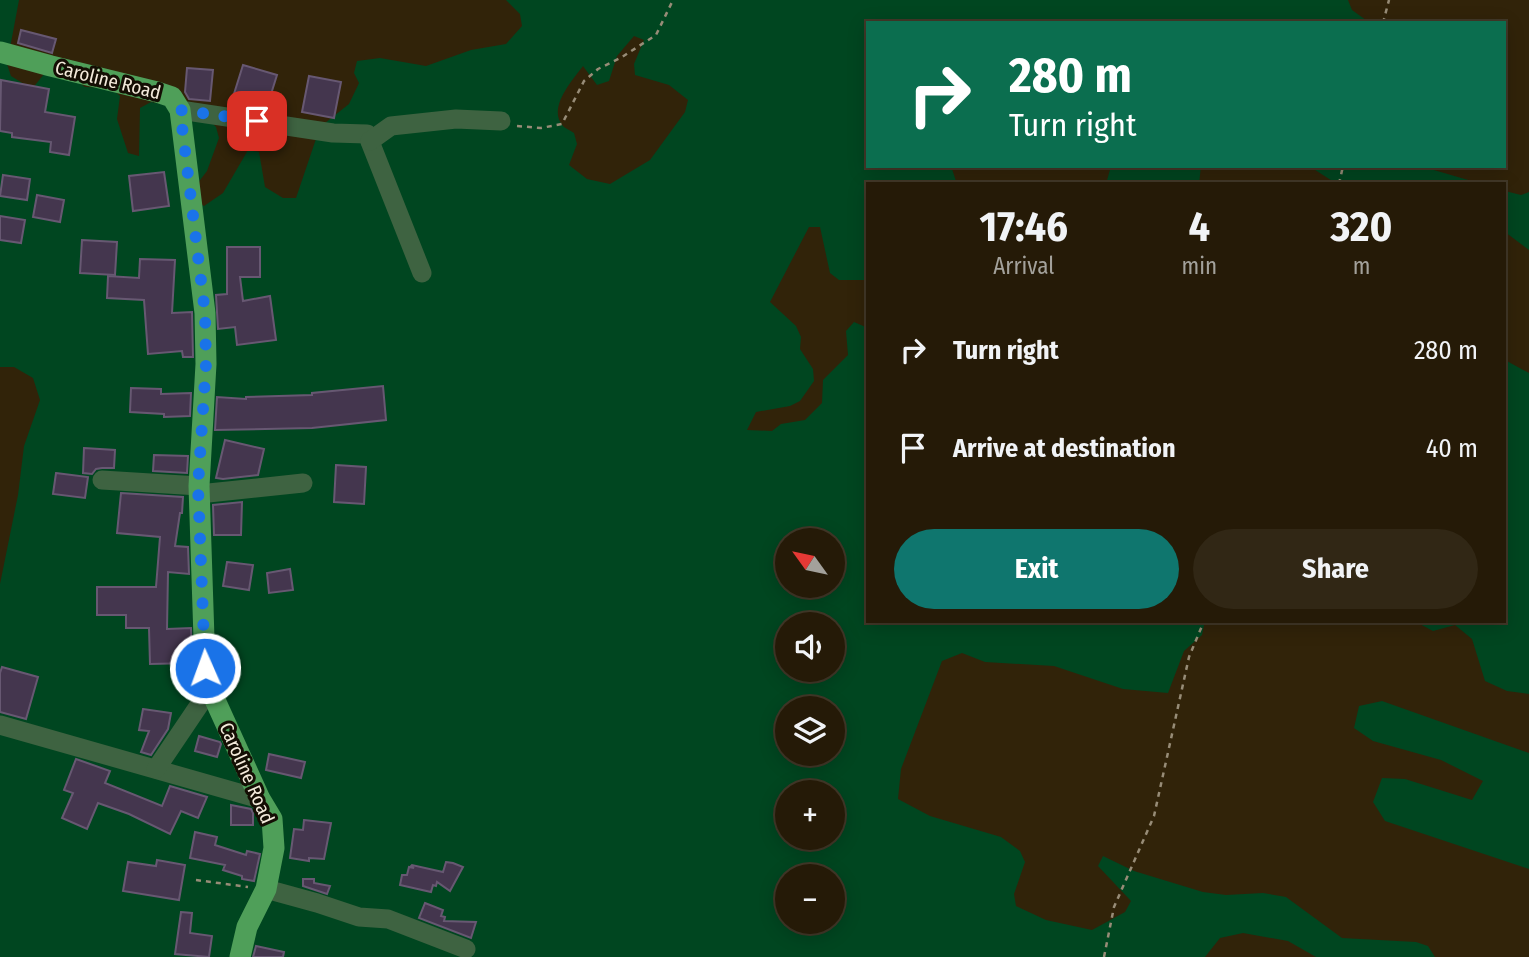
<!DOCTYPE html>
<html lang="en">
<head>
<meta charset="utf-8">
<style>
  :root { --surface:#251a07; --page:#312715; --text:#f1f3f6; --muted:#a3a19b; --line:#423828; --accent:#0f766e }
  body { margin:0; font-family:"Fira Sans Condensed",sans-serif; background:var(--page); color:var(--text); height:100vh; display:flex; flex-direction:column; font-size:26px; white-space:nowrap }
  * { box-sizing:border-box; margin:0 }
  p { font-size:23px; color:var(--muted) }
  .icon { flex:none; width:38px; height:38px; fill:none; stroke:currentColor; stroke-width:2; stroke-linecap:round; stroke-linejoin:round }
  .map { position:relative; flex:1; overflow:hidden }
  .details { position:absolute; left:866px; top:182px; width:640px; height:441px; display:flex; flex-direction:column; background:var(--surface); border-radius:0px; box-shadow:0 4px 18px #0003,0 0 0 2px var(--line) }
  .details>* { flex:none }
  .guide { position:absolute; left:866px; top:21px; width:640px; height:147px; border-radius:0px; box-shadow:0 4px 18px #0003,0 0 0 2px var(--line); background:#0b6e4f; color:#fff; overflow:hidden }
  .needle { width:46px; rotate:303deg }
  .fabs { position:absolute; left:775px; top:528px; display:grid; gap:14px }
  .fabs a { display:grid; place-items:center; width:70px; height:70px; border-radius:50%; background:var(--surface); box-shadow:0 4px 18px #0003,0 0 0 2px var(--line); font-size:35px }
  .pin { position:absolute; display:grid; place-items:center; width:60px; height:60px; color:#fff; margin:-30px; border-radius:14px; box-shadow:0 4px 10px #0006 }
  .me { position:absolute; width:77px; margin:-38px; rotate:358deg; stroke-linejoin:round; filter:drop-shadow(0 0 5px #0008) }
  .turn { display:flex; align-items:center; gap:24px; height:147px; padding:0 28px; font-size:32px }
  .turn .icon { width:91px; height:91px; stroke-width:2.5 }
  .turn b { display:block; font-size:49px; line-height:60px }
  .eta { display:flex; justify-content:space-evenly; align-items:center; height:119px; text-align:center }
  .eta b { font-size:42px; font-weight:700; line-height:49px }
  .button { display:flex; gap:14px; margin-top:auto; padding:14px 28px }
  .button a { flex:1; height:80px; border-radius:42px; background:var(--accent); color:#fff; font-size:28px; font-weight:700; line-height:80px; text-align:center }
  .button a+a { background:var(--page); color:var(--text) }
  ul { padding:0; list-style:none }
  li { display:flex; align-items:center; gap:21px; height:98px; padding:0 28px }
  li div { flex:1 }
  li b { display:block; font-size:26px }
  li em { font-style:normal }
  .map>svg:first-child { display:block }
</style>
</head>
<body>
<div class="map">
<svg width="1529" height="957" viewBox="0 0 1529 957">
  <rect width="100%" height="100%" fill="#312309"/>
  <g fill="#004620" fill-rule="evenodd">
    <path d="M0,0H19L7,64L11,76L32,89L56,59L77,81L85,87L111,88L120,96L117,119L128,153L139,156L140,108L151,102L200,110L216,127L219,138L207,171L194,188V200L204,206L223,193L248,150L259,152L265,187L283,198H296L320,127L349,104L359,83L354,73L357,61L380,58L426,66L471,50L506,44L522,26L520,14L506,0H1348L1352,10L1370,23H868V166H951L957,184H868V280H839L830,273L820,227H809L770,302L796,326L801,337L800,349L813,369L814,381L800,401L790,406L756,412L747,430L772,431L781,424L805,420L822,403L823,380L848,355L846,331L854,322L868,328V621H1205L1202,635L1184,651L1168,693L1123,689L1054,666L985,662L962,653L942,661L901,769L898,799L930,816L1001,837L1020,851L1025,862L1014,894L1016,906L1046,920L1092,930L1125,912L1131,901L1098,866L1103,856L1134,871L1203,892L1226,895L1263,893L1286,897L1342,938L1416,942L1428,946L1435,957H1316L1288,941L1243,933L1220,938L1205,957H0V584L18,495L24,446L40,400L33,378L14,367H0ZM634,36L644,40L634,64L635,75L669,85L688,100L685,112L650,160L610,184L587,179L569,165L577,144L574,133C571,131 567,129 564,127C546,109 572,81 583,66L597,85L609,81L617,56ZM788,541H833V586H788ZM788,625H833V670H788ZM788,709H833V754H788ZM788,793H833V838H788ZM788,877H833V922H788Z"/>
    <path d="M1111,166H1201L1199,184H1106Z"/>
    <path d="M1309,166H1420L1482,184H1337Z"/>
    <path d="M1505,191L1521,195L1529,192V250L1505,232Z"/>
    <path d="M1505,360L1529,373V694L1507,691L1485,681L1472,639L1455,625L1433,631L1414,621H1505Z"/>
    <path d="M1382,701L1529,753V869L1385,821L1373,802L1382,778L1405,779L1472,800L1483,781L1441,760L1373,741L1354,728L1359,706Z"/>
  </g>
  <g fill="#44364e" stroke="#675872" stroke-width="2">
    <path d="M21,30L56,39L52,53L18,43Z"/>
    <path d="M243,65L277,75L267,107L233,97Z"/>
    <path d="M187,68L213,70L210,101L189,99L185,92Z"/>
    <path d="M309,76L341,82L334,118L302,112Z"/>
    <path d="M1,80L49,89L45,112L75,117L69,155L50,152L51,142L12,137V133L0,131Z"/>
    <path d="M164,172L169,206L133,211L129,176Z"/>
    <path d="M3,175L30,179L27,200L0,196Z"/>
    <path d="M37,195L64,200L60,222L33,217Z"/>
    <path d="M0,216L25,220L21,243L0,240Z"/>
    <path d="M82,240L117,242L115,275L80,273Z"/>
    <path d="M227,247H260V277H240L243,301L270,296L276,340L237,345L235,327L218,329L216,295L227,294Z"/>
    <path d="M140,259L175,260L172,313L192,312L193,357H183L182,351L148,354L144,300L107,298L108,276L139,278Z"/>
    <path d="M383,386L386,420L312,428L215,430L217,397L246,399V397L312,395V393Z"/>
    <path d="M131,388L161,389V394L191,393L190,416L164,417V414L130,412Z"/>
    <path d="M225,440L264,449L258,475L223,479L216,478Z"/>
    <path d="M84,448L115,450L114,468H102L96,469L92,474L83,473Z"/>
    <path d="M154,455L188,456L187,473L153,471Z"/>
    <path d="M336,465L366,467L364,504L334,502Z"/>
    <path d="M56,473L88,477L85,498L53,494Z"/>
    <path d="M121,493L183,497L182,513H180L175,546L188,547L189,574L168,572L167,629L191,628L192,663L150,664L149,628H126V615H97V587H156L160,537L117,533Z"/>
    <path d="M242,502L241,535H214L213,505Z"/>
    <path d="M227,562L253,565L249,590L223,586Z"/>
    <path d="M290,569L293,590L269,593L267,573Z"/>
    <path d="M2,667L38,677L26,719L0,712V673Z"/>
    <path d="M143,709L171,713L168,729L151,755L141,752L149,731L139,730Z"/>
    <path d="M199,736L220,742L221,744L217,757L195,751Z"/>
    <path d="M269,754L305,762L301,778L266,770Z"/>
    <path d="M76,759L110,771L105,783L162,806L170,786L207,797L198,818L181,811L170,834L129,814L98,803L87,829L62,818L73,793L64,790Z"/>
    <path d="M231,805L251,809L253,813V825H231Z"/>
    <path d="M304,820L331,823L324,859L309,858V861L290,858L294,829L303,830Z"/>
    <path d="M195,832L217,837L215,845L246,855L247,851L260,854L254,881L242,879V876L223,870L225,865L190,858Z"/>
    <path d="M157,860L185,865L179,900L123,891L128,862L156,866Z"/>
    <path d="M446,862L453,863L463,867L450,891L437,882L436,886L433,885L431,892L400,885L402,875H407L409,867L414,868L411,866L412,865L443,872Z"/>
    <path d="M303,879H314V883L330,886L327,894L303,886Z"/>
    <path d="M425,903L443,910L441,916L445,917L444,921L476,922L471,938L419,918Z"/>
    <path d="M181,912L192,913L190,933L212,936L209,957L175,954Z"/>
    <path d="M256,946L284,952L283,957H253Z"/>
  </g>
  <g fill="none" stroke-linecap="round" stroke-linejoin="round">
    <g stroke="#978c77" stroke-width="2.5" stroke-dasharray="5 5" stroke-linecap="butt">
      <path d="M1383,23L1389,0"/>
      <path d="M517,126L541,128L562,124L584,81L598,69L622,57L656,35L673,0"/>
      <path d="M1339,184L1343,166"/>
      <path d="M196,880L248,887"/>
      <path d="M1104,957L1114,907L1154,816L1189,657L1204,621"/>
    </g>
    <g stroke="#3e6341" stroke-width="19">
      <path d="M180,110L333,133L367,134L422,273"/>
      <path d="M370,141L391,126L456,119L501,121"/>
      <path d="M102,480L199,486"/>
      <path d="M199,494L303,483"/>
      <path d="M0,725L260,799"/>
      <path d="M156,769L210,689"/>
      <path d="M266,889L317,903L359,917L388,919L466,949"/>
    </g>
    <path stroke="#4f9f59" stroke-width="21" d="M0,52L51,66L157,92L172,97L180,110L205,313L206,364L199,486L205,669L210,689L260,799L272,819L274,848L266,889L247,927L240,957"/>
  </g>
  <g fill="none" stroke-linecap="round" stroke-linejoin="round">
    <path stroke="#1a73e8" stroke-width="12" stroke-dasharray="0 21.6" d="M205,668L198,486L206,364L205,313L180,110L257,121"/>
  </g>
  <g text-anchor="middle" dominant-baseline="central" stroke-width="6" stroke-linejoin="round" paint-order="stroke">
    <g font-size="19" fill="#f3eadb" stroke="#140e04">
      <text transform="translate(108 80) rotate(14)">Caroline Road</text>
      <text transform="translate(247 773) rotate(66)">Caroline Road</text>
    </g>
  </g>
</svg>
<div class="fabs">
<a><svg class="needle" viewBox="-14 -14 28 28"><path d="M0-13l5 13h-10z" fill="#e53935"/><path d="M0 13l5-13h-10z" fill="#a3a19b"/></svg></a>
<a><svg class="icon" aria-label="sound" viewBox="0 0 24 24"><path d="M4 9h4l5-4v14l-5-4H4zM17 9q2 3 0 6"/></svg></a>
<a><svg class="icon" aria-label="layers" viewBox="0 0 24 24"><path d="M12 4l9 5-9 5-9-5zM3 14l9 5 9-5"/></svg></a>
<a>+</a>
<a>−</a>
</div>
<div class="pin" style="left:257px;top:121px;background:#d93025"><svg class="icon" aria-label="arrive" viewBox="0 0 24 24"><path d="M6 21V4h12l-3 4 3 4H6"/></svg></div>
<svg class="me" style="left:205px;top:668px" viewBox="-20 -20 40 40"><circle r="17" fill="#1a73e8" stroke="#fff" stroke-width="3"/><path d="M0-11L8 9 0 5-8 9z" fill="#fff"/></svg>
<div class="guide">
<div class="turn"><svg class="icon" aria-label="right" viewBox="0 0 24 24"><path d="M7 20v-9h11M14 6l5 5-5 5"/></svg><div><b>280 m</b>Turn right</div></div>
</div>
<section class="details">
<div class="eta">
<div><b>17:46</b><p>Arrival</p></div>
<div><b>4</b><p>min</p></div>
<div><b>320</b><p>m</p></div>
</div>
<ul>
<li><svg class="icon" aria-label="right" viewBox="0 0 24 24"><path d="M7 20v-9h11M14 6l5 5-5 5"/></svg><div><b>Turn right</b></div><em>280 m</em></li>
<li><svg class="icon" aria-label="arrive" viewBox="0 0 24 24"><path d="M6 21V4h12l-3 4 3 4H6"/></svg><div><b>Arrive at destination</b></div><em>40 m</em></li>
</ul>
<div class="button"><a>Exit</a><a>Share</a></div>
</section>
</div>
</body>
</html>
